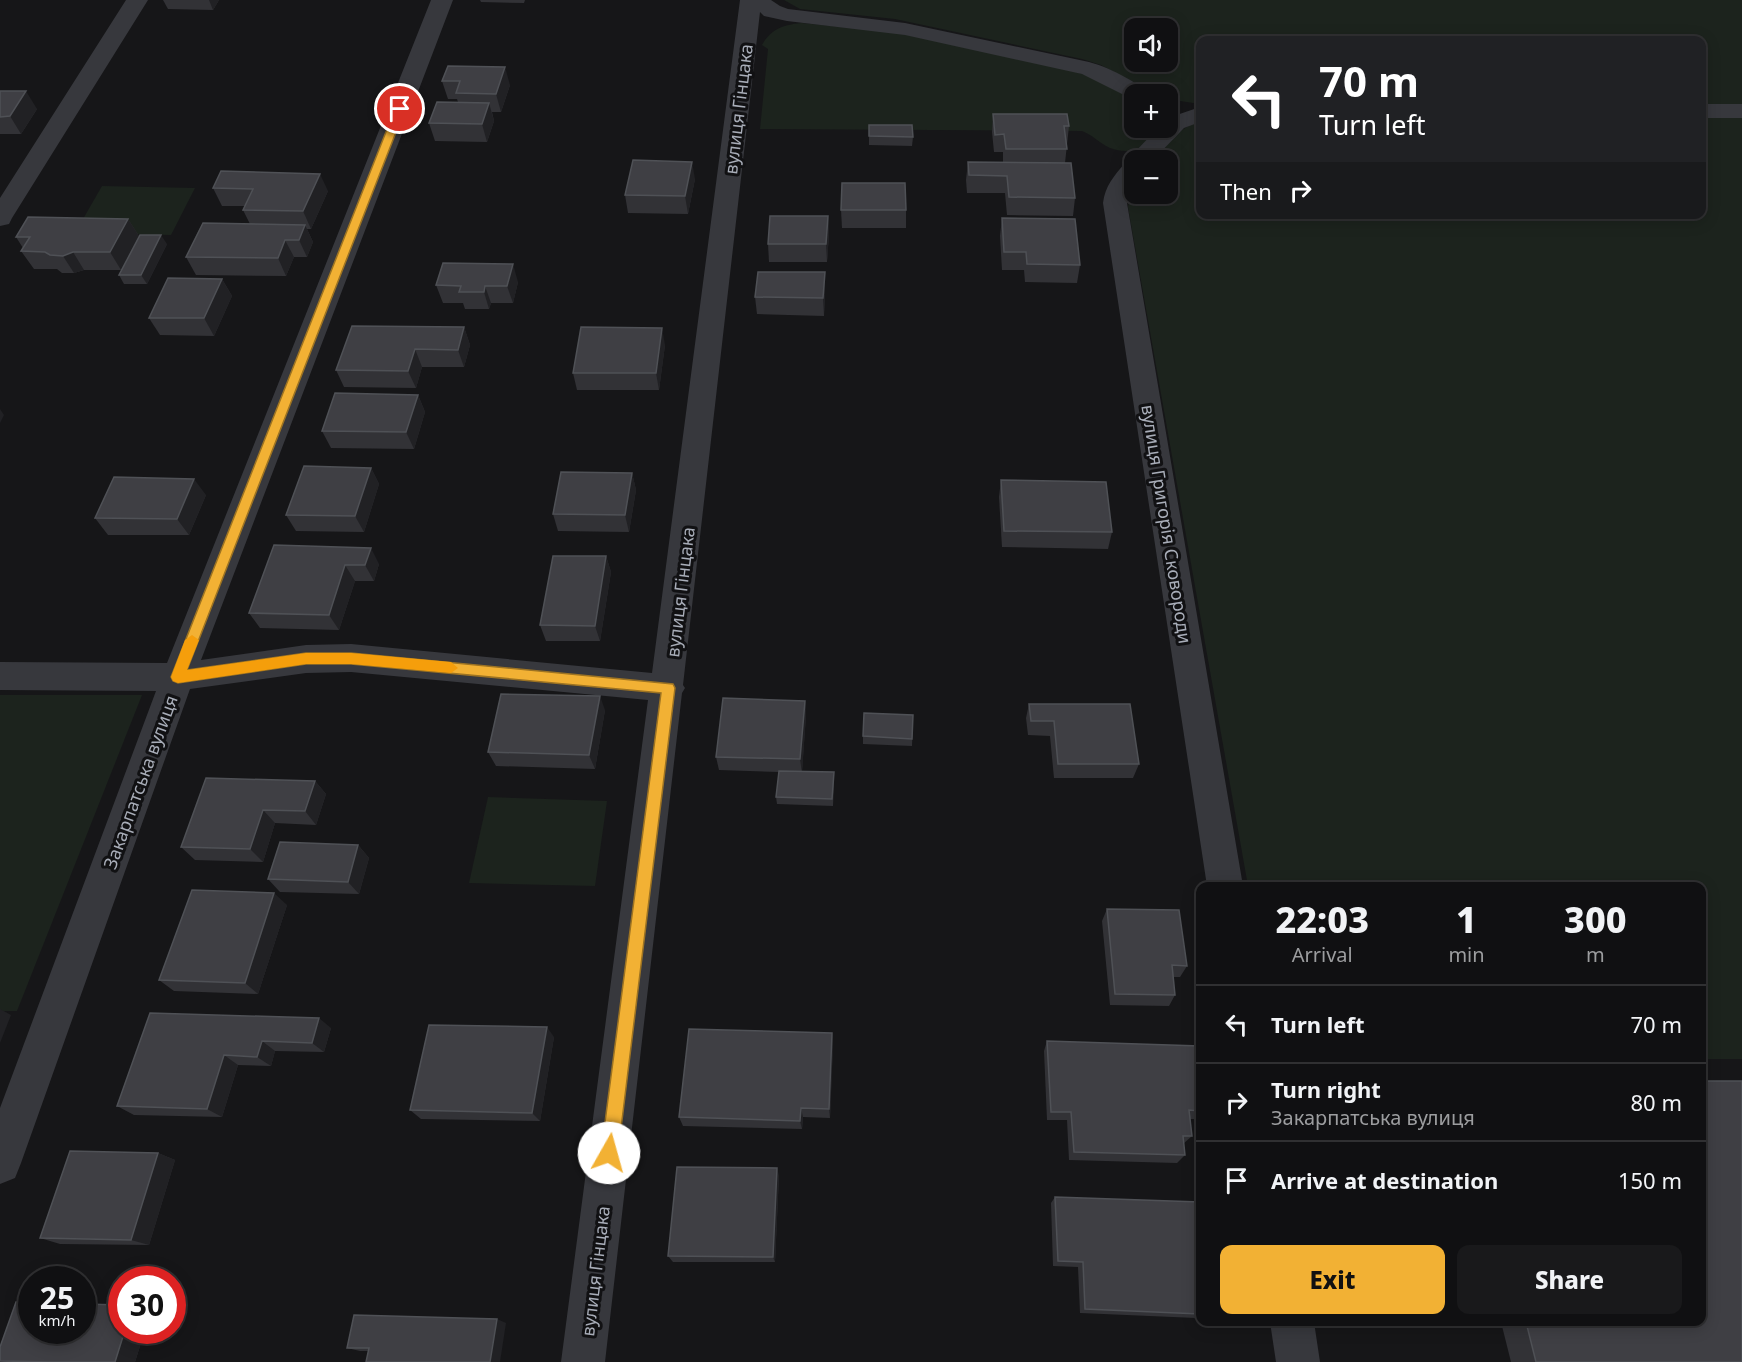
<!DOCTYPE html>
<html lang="en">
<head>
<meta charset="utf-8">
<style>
  :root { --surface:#101012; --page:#19191b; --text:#f1f3f6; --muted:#9c9d9f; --line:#303032; --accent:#f2b134 }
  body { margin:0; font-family:"Noto Sans",sans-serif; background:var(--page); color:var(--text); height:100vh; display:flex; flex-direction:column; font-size:22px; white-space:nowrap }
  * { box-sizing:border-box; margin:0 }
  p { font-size:20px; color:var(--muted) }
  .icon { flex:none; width:33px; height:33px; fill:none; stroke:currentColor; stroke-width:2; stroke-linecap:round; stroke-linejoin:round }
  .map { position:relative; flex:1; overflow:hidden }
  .details { position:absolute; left:1196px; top:882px; width:510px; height:444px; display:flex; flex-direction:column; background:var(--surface); border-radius:12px; box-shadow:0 3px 15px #0003,0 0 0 2px var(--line) }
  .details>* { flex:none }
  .guide { position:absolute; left:1196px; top:36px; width:510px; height:183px; border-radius:12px; box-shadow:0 3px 15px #0003,0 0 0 2px var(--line); background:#202124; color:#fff; overflow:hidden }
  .controls { position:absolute; left:1124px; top:18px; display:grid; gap:12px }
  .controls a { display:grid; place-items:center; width:54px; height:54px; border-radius:12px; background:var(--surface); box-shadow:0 3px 15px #0003,0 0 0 2px var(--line); font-size:30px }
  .speed { position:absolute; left:18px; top:1266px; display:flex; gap:12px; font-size:30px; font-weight:700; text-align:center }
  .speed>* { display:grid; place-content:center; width:78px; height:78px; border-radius:50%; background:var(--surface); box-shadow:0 3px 15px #0003,0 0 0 2px var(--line); line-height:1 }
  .speed small { font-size:15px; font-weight:400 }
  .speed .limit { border:9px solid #d22; background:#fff; color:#111 }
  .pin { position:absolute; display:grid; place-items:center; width:51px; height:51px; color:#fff; margin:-26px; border:3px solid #fff; border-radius:50%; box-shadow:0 2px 6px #0007 }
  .me { position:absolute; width:66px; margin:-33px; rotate:7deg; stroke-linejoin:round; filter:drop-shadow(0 0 4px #0008) }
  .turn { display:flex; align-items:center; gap:21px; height:126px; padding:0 24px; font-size:27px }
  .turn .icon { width:78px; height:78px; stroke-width:2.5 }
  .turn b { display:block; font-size:42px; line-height:51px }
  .then { display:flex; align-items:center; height:57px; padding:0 24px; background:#0003; gap:12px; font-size:22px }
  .eta { display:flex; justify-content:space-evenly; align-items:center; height:102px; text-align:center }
  .eta b { font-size:36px; font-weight:800; line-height:42px }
  .button { display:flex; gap:12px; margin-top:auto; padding:12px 24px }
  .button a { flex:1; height:69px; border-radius:12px; background:var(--accent); color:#111; font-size:24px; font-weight:800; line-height:69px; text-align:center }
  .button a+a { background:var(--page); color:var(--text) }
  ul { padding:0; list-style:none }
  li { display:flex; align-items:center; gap:18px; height:78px; padding:0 24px; border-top:2px solid var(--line) }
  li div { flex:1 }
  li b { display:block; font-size:22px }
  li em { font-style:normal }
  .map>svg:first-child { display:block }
</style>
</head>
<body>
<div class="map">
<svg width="1742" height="1362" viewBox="0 0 1742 1362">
  <rect width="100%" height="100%" fill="#161618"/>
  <g fill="#1c231d" fill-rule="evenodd">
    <path d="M784,0H1742V104H1701V40H1200V104L1167,99V94H1155L1101,65L1082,59L895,19L800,9ZM1134,28H1167V62H1134Z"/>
    <path d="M801,23L894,32L1076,72L1091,77L1134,100V128H1155C1148,148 1131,156 1110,148C1099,143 1093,135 1082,131L760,129L768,49L762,45C771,29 783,25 801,23Z"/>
    <path d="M1701,117H1742V1059H1701V886H1248L1128,207L1130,193L1134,185V194H1167V160H1154C1168,144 1179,127 1200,121V214H1701Z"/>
    <path d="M102,186L195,188L171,235L75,233Z"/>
    <path d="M0,695H142L17,1011H0Z"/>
    <path d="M488,797L607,801L595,886L469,883Z"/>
  </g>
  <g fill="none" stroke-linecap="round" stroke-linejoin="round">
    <g fill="#37383d" fill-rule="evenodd">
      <path d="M126,0H148L12,218L9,224L0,226V198Z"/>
      <path d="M431,0H453L201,660L306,645L351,644L652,673L740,0H771L780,6L788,9L905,23L1089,62C1105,66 1138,81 1147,94H1134V100L1082,74L905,35L787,21L764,16L760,12L683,685L685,688L682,693L605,1362H561L648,700L351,672L306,673L190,689L21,1163L15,1178L0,1184V1108L156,691L0,690V662L167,663Z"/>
      <rect x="1701" y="104" width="41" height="14"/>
      <path d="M1200,107V122L1184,128L1153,160H1134V184L1129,190L1127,203L1243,886H1207L1103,203C1105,186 1114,176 1125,163L1129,162L1132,155L1158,128H1167L1168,118Z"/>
      <path d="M1270,1322H1314L1320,1362H1276Z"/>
    </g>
  </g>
  <g fill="#323236">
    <path d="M163,0H219L213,10L168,9Z"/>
    <path d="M480,0H525L524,3L481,2Z"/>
    <path d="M448,66L510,85L501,112H492L494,121L487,142L435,141L429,123L458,102L457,99H448L442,81Z"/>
    <path d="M0,91L37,109L21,134H0Z"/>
    <path d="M993,114L1069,126L1065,163L1075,198L1073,216L1007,215L1005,193H967L966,180L968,162H1003V152H994L992,132Z"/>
    <path d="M869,125L913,137L912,146L869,145Z"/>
    <path d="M695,179L688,214L628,213L625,195Z"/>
    <path d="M213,188L328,191L311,229H307L313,242L307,257H294L286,276L196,275L186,257L250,224L243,210L245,206H222Z"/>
    <path d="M841,210H906V228H842Z"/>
    <path d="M828,216L829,234L827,262H769L768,244Z"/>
    <path d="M1002,218L1080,265L1077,283L1025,282L1024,270H1002L1000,236Z"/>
    <path d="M128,219L139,236L121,270H84L74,273H62L57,269H34L21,251L23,248L16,237Z"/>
    <path d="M167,244L147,284H124L119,275Z"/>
    <path d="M222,279L232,296L214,336L160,335L149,318Z"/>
    <path d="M518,282L513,303H491L489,309H465L463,303H443L436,285Z"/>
    <path d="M825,290L824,316L757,314L755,297Z"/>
    <path d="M464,327L470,345L464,367H422L416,388L344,387L336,370Z"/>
    <path d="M665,345L659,390H577L573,373Z"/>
    <path d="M418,395L425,412L414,449L331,448L322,431Z"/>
    <path d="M371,468L379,484L364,532L296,531L286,515Z"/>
    <path d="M632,473L636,490L629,532L558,531L553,514Z"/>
    <path d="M1001,480L1112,532L1108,549L1002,547L999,497Z"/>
    <path d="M206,495L189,535H108L95,518Z"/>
    <path d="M274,545L379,564L374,581H355L339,630L260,628L249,613Z"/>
    <path d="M606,556L611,572L600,641H546L540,625Z"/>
    <path d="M805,701L806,715L802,771L834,779L833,806L777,804L776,797L779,772L719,770L716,757Z"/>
    <path d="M1029,704L1139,764L1133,778H1054L1050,736L1028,735L1026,718Z"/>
    <path d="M605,710L595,769L496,766L488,752Z"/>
    <path d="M913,715L912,746L863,744V736Z"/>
    <path d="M315,781L326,794L316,825L275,823L263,862L195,860L181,847Z"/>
    <path d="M358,845L369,858L359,894L280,892L268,879Z"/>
    <path d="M287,905L258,994L174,991L159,980Z"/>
    <path d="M1107,909L1187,966L1180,977H1173L1175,995L1169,1006L1110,1005L1102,921Z"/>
    <path d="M150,1013L331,1028L324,1052L275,1051L271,1066L238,1065L222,1117L134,1115L117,1106Z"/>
    <path d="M832,1033L833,1043L830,1118L803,1117L802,1129L683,1126L679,1117Z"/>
    <path d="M554,1037L540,1121L421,1119L410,1110Z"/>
    <path d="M1047,1041L1200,1046V1119H1190L1192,1136L1183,1144L1185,1155L1177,1163L1069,1160L1067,1120H1047L1044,1051Z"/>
    <path d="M158,1153L175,1160L149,1245L60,1244L40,1238Z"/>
    <path d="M779,1175L775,1262H673L668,1256Z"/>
    <path d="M1055,1197L1200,1202V1263H1199L1200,1273V1316L1196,1318L1080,1313L1078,1267L1053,1266L1051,1203Z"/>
    <path d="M1501,1322H1701L1742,1362H1511Z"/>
    <path d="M506,1323L368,1351H360L347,1348Z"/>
    <path d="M122,1330H145L135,1362H7L0,1361Z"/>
  </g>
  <g fill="#212124">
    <path d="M209,0H219L213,10Z"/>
    <path d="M505,67L510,85L501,112L496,94Z"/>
    <path d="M26,91L37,109L21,134L10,116Z"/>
    <path d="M489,103L494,121L487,142L482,124Z"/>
    <path d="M692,162L695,179L688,214L685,196Z"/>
    <path d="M320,174L328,191L311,229L303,211Z"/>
    <path d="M828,216L829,234L827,262L826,244Z"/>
    <path d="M128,219L139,236L121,270L110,252Z"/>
    <path d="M305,225L313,242L307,257L299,240Z"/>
    <path d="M161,235L167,244L147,284L141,275Z"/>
    <path d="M285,240L294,257L286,276L278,258Z"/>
    <path d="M73,252L84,270L74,273L63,256Z"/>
    <path d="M513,264L518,282L513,303L507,286Z"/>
    <path d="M825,272V290L824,316L823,298Z"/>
    <path d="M222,279L232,296L214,336L204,318Z"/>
    <path d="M485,286L491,303L489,309L484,292Z"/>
    <path d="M464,327L470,345L464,367L458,350Z"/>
    <path d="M662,328L665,345L659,390L656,373Z"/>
    <path d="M415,349L422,367L416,388L408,371Z"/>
    <path d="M418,395L425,412L414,449L406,432Z"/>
    <path d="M0,409L4,415L0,423Z"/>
    <path d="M371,468L379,484L364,532L355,516Z"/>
    <path d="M632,473L636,490L629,532L625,515Z"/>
    <path d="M194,479L206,495L189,535L177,519Z"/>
    <path d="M371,548L379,564L374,581L365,565Z"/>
    <path d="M606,556L611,572L600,641L595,626Z"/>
    <path d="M345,565L355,581L339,630L329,615Z"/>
    <path d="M600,696L605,710L595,769L589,755Z"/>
    <path d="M805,701L806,715L802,773L800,759Z"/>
    <path d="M315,781L326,794L316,825L305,811Z"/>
    <path d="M263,810L275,823L263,862L250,849Z"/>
    <path d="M358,845L369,858L359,894L348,882Z"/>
    <path d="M274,893L287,905L258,994L245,983Z"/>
    <path d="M0,1009L11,1015L0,1043Z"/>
    <path d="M319,1018L331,1028L324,1052L312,1043Z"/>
    <path d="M547,1027L554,1037L540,1121L532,1113Z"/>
    <path d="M832,1033L833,1043L830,1118L829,1109Z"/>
    <path d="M262,1041L275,1051L271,1066L257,1057Z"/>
    <path d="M224,1055L238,1065L222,1117L207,1109Z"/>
    <path d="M801,1108L803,1117L802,1129L800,1121Z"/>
    <path d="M158,1153L175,1160L149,1245L131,1240Z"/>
    <path d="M777,1168L779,1175L775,1262L773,1257Z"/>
    <path d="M497,1319L506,1323L500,1362H490Z"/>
    <path d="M125,1330H145L135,1362H115Z"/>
  </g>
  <g fill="#3f3f44" stroke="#4f5156" stroke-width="1.5">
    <path d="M448,66L505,67L496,94L456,93L460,81H442Z"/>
    <path d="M0,91H26L10,116L0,117Z"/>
    <path d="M437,102L489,103L482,124L429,123Z"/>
    <path d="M993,114H1067L1069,126H1064L1067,149H1006L1004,134L995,135Z"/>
    <path d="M869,125H912L913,137L869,136Z"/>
    <path d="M633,160L692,162L685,196L625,195Z"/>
    <path d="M968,162L1071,163L1075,198L1009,197L1007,176L969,175Z"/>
    <path d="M221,171L320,174L303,211L243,210L253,189L213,188Z"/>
    <path d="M842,183H905L906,210H841Z"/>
    <path d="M770,216H828L826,244H768Z"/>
    <path d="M28,217L128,219L110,252H73L63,256L50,255L45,252L21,251L30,237H16Z"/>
    <path d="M1002,218L1075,219L1080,265L1027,264L1026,252H1004Z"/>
    <path d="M203,223L305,225L299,240H285L278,258L186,257Z"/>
    <path d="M140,235H161L141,275H119Z"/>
    <path d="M443,263L513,264L507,286H485L484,292H459L461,286L436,285Z"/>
    <path d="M758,272H825L823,298L755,297Z"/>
    <path d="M168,278L222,279L204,318H149Z"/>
    <path d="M352,326L464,327L458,350L415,349L408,371L336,370Z"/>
    <path d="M581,327L662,328L656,373H573Z"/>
    <path d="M335,393L418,395L406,432L322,431Z"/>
    <path d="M304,466L371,468L355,516L286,515Z"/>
    <path d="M561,472L632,473L625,515L553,514Z"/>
    <path d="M114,477L194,479L177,519L95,518Z"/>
    <path d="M1001,480L1106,482L1112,532L1004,531Z"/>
    <path d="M274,545L371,548L365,565H345L329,615L249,613Z"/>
    <path d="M553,556H606L595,626L540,625Z"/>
    <path d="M501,694L600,696L589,755L488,752Z"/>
    <path d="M723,698L805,701L800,759L716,757Z"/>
    <path d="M1029,704H1130L1139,764H1058L1054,721H1031Z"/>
    <path d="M864,713L913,715L912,739L863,736Z"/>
    <path d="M779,771L834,772L832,799L776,797Z"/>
    <path d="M206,778L315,781L305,811L263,810L250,849L181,847Z"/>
    <path d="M280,842L358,845L348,882L268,879Z"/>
    <path d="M192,890L274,893L245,983L159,980Z"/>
    <path d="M1107,909L1179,910L1187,966L1172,965L1175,995L1115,994Z"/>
    <path d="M150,1013L319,1018L312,1043L262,1041L257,1057L224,1055L207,1109L117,1106Z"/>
    <path d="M429,1025L547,1027L532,1113L410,1110Z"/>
    <path d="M689,1029L832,1033L829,1109L801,1108L800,1121L679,1117Z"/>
    <path d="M1047,1041L1200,1046V1111L1189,1110L1192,1136H1183L1185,1155L1074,1152L1071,1112H1051Z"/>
    <path d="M1701,1081H1742V1362H1536L1526,1322H1701Z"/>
    <path d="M70,1151L158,1153L131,1240L40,1238Z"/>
    <path d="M677,1167L777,1168L773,1257L668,1256Z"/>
    <path d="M1055,1197L1200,1202V1257H1198L1200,1273V1314L1085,1309L1083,1262L1058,1261Z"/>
    <path d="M16,1302H32V1330H82V1304L122,1305V1330H125L115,1362H54L0,1361V1347Z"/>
    <path d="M354,1315L497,1319L490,1362H366L369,1348H347Z"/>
  </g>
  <path fill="#f2b134" stroke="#9d7322" stroke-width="1.5" d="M400,106L405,109L187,670L306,653H351L673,684L675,688L618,1153L615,1159L609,1161L603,1159L601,1153L661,693L351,664H306L178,683L173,681L171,677L395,109Z"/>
  <path fill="#f59e0b" d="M192,635L199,640L187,670L306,653H351L451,662L458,668L451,673L351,664H306L178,683L173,681L171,677L185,640Z"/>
  <g text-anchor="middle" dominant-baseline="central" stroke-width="6" stroke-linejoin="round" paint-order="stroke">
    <g font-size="18" fill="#a8adb8" stroke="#111113">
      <text transform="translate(738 109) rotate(-83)">вулиця Гінцака</text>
      <text transform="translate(1167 524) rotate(81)">вулиця Григорія Сковороди</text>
      <text transform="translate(680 592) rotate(-83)">вулиця Гінцака</text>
      <text transform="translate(140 782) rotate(-70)">Закарпатська вулиця</text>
      <text transform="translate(595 1271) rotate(-83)">вулиця Гінцака</text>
    </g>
  </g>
</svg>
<div class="controls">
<a><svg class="icon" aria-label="sound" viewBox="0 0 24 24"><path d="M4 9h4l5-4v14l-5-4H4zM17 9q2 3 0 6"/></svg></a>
<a>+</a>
<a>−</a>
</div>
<div class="speed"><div>25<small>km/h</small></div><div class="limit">30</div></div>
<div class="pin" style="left:400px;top:109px;background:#d93025"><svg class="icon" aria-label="arrive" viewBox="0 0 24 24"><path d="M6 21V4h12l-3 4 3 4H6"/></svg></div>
<svg class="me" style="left:609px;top:1153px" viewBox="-20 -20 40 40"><circle r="19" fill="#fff"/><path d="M0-13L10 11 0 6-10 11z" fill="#f2b134"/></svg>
<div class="guide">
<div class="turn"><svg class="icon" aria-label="left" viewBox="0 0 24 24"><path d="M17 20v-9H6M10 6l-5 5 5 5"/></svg><div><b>70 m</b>Turn left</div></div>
<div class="then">Then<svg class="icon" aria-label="right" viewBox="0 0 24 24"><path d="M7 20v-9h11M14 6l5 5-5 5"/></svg></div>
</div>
<section class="details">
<div class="eta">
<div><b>22:03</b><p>Arrival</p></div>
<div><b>1</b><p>min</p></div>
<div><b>300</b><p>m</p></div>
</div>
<ul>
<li><svg class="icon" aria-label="left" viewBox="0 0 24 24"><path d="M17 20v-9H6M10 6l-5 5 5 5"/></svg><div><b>Turn left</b></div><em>70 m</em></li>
<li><svg class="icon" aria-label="right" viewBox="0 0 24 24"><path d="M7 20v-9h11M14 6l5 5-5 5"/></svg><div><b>Turn right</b><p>Закарпатська вулиця</p></div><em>80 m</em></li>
<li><svg class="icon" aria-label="arrive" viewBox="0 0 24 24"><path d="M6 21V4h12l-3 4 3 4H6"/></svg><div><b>Arrive at destination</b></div><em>150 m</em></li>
</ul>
<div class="button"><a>Exit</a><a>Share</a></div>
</section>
</div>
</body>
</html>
